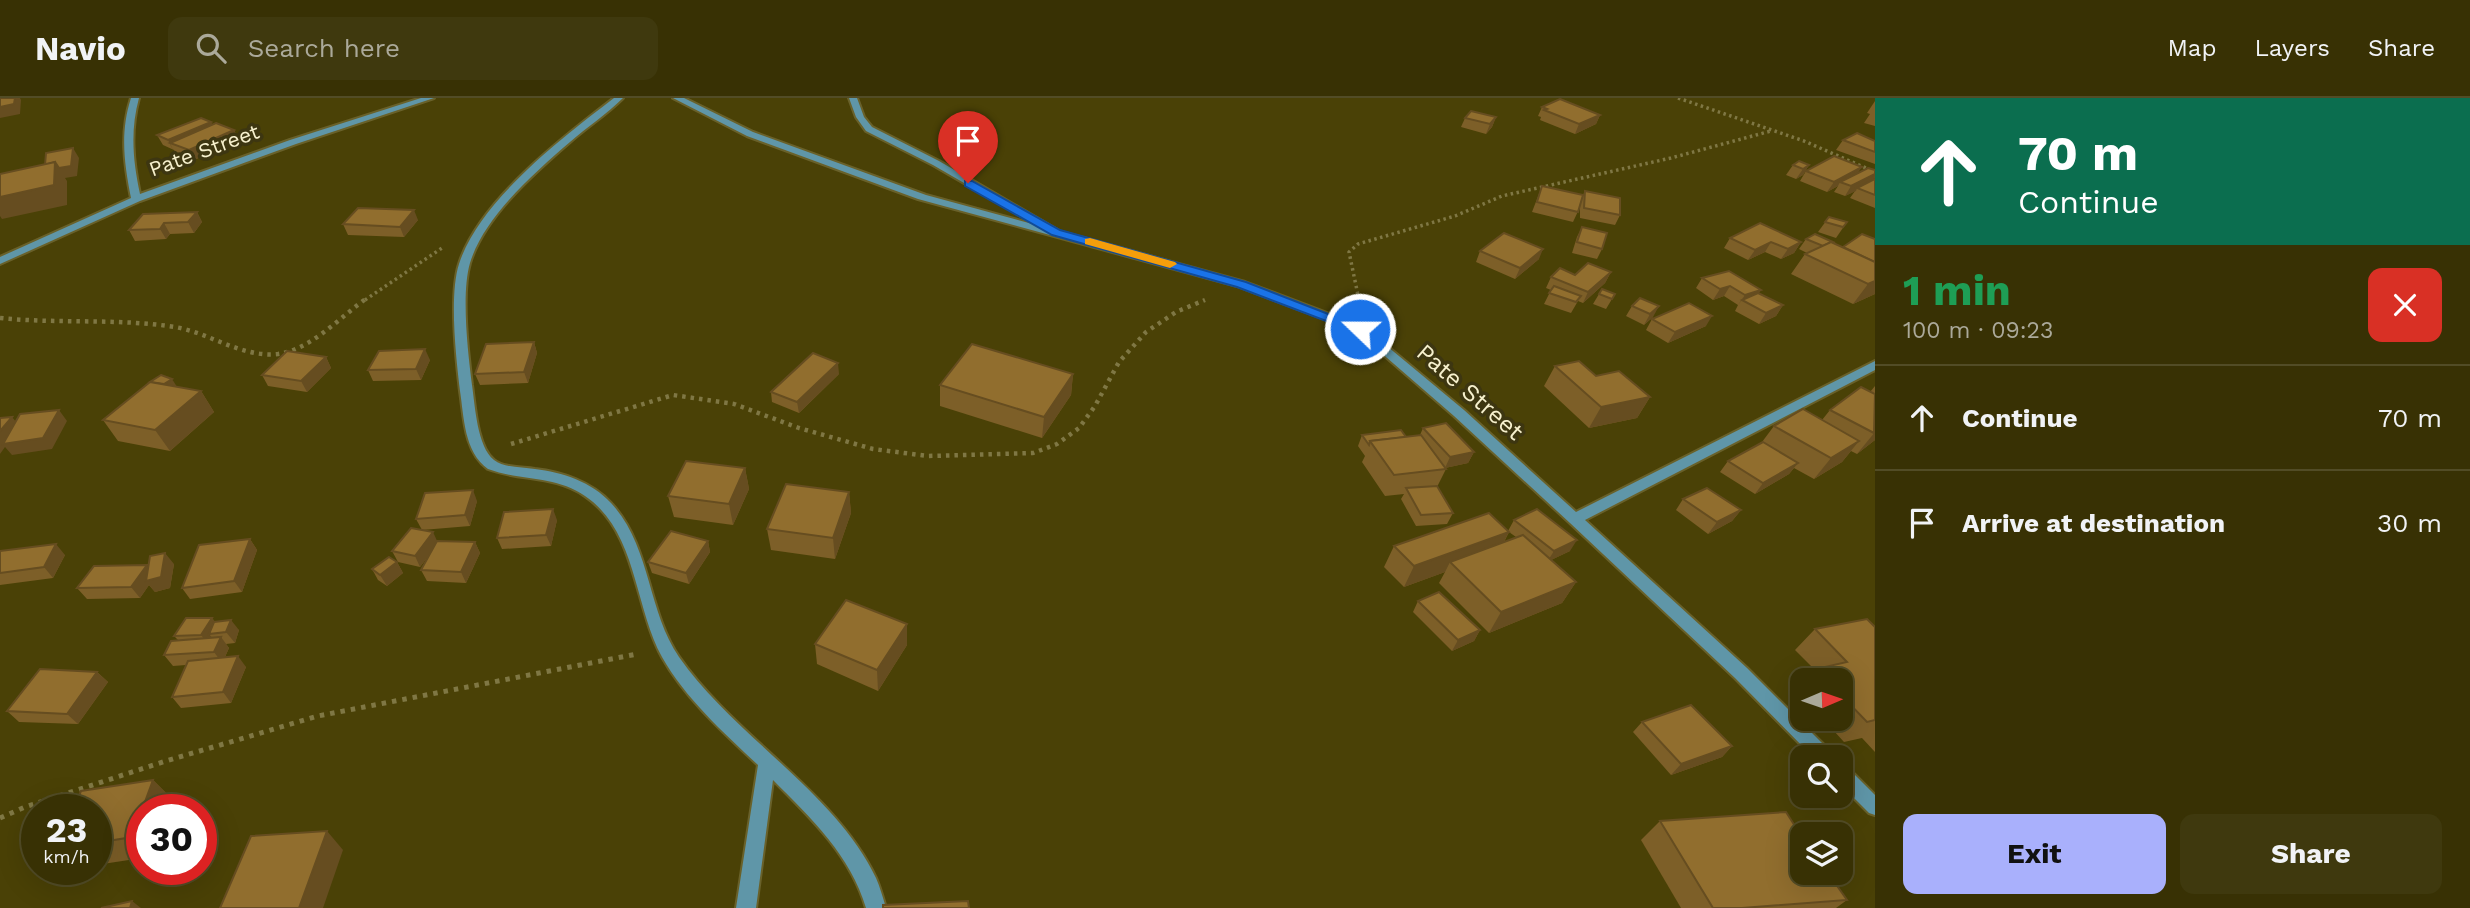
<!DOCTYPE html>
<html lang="en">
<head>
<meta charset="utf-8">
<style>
  :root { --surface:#383104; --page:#3f390e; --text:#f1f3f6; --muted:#aba99a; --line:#524c26; --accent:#a9b0fc }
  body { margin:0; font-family:"Work Sans",sans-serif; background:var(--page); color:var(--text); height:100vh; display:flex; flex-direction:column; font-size:26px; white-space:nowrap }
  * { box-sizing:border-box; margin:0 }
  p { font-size:23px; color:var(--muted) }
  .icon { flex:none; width:38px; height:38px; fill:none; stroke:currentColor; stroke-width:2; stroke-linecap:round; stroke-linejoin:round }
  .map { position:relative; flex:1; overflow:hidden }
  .panel { display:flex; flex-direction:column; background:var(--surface); width:595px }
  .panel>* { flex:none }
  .top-card { background:#0b6e4f; color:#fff; overflow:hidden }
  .needle { width:46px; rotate:88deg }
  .tools { position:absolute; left:1790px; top:570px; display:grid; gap:14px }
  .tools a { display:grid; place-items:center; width:63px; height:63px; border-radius:14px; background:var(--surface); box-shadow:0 7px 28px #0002,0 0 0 2px var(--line); font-size:35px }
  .speed { position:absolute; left:21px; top:696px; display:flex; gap:14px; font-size:35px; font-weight:700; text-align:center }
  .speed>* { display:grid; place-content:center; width:91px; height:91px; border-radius:50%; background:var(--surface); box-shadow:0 7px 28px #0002,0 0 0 2px var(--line); line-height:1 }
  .speed small { font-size:18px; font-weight:400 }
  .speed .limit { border:10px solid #d22; background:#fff; color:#111 }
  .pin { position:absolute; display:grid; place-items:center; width:60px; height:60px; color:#fff; margin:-72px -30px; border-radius:50% 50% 50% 0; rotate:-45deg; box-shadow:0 0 7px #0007 }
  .pin .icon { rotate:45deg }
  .me { position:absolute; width:77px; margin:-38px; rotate:292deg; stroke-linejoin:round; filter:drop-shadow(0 0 5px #0008) }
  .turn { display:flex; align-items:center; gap:24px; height:147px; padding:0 28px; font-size:32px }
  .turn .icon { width:91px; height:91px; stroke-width:2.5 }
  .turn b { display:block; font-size:49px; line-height:60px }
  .round { display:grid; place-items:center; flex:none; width:74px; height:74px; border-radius:14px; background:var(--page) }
  .headline { display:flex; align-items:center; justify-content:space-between; height:119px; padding:0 28px }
  h1 { font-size:42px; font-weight:700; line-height:52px; color:#1e9e55 }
  .primary-button { display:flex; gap:14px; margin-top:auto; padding:14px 28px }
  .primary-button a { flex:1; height:80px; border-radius:14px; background:var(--accent); color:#111; font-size:28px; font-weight:700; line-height:80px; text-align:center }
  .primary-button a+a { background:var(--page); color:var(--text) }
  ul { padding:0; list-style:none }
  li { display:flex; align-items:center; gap:21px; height:105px; padding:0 28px; border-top:2px solid var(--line) }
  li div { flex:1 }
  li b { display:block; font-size:26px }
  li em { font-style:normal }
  header { display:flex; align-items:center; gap:42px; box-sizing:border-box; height:98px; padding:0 35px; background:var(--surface); border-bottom:2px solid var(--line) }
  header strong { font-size:33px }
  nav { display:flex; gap:38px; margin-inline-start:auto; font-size:24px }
  .search { width:490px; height:63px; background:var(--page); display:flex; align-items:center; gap:18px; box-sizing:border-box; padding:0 24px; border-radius:14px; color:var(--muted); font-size:26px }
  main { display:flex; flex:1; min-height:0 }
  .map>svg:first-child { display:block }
</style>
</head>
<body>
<header>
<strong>Navio</strong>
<div class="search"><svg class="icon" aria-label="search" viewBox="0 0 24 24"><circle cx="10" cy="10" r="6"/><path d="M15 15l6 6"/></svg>Search here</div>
<nav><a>Map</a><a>Layers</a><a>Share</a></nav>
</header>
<main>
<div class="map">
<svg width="1875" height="810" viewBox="0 0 1875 810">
  <rect width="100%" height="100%" fill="#4a4106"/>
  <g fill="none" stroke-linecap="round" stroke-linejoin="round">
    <defs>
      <path id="service" d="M849,0H857L864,19L872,29L939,63L1061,134L1056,137L1052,136L933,67L866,33L856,19Z"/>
      <g id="minor">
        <path d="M131,0H139C130,33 133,63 140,96L290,42L421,0H434L296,46L140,103L0,166V159L131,100C124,65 120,34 131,0Z"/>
        <path d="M614,0H623C607,16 587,29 570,44C534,75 484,119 470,165C461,196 468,255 472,287C475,307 477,349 494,362C504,370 522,369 535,371C562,374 592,384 611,405C651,448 647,512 679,559C733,637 836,695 876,780C880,789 883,800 886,810H866C851,758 811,720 773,682L756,810H736L758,667C724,635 685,600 662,559C634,508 637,433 585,398C555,377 520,383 488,371C464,354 464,319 460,293C456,260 449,197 459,166C479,103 563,39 614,0Z"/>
        <path d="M673,0H684L753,34L926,97L1245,184L1364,229L1464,312L1576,414L1875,263V272L1585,422L1747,570L1832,655L1835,660H1814L1735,580L1570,425L1454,318L1356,233L1237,188L918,101L747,38Z"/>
        <path d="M1841,667L1847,669L1875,697V717L1869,715L1841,687Z"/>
      </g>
    </defs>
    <use href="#service" stroke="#69612a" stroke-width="4"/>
    <use href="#minor" stroke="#69612a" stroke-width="4"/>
    <g stroke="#7f7744" stroke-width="3.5" stroke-dasharray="2.5 3.5" stroke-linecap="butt">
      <path d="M1678,0L1804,43L1875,74"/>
      <path d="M365,202L442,150"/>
      <path d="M1359,202L1349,154L1358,146L1455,118L1502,98L1671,60L1771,33"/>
    </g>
    <g stroke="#7f7744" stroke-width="4.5" stroke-dasharray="3.5 5" stroke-linecap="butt">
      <path d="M1359,200L1360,206"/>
      <path d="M0,220C58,226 117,220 175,229C210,235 242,260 278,256C312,251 340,219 367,200"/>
      <path d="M511,346L673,297L734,306L799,330L873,351L928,358L1033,355L1057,346L1079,330L1095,308L1119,264L1146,234L1176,214L1205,202"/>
    </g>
    <path stroke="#7f7744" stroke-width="5" stroke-dasharray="4.5 6" stroke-linecap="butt" d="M0,720L25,709L166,663L318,618L637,556"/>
    <use href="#service" fill="#5f96a8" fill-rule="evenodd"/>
    <use href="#minor" fill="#5f96a8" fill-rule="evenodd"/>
  </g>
  <g fill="#7d5f28" fill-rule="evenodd">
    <path d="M1875,3V28L1864,25L1870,16L1867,15Z"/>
    <path d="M1542,9L1600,17L1596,26L1575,36L1540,22L1541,19L1538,18Z"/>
    <path d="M1496,19L1492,29L1486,36L1461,29L1465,20Z"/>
    <path d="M211,24L212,27L234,32L239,42L194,62L175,54L174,52L163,47L157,37Z"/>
    <path d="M1843,42L1875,43V66L1836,52Z"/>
    <path d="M1793,67H1809L1803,77L1796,81L1786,77Z"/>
    <path d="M1806,73L1857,75L1873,82L1875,81V110L1850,100L1855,93L1845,98L1834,94L1838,88L1827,94L1800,83Z"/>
    <path d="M1542,88L1583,97L1585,93L1620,117L1615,127L1580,120V109L1573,124L1532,114Z"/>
    <path d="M197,114L202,124L194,135L170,136L166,141L135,143L129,132Z"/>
    <path d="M1829,119L1847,124L1836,140L1818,134Z"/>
    <path d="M418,122L404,139L348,137L343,126Z"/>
    <path d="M1582,129L1602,151L1597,161L1572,155L1577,139Z"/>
    <path d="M1730,140L1801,144L1794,155L1781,161L1765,154L1748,162L1724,150Z"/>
    <path d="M1806,141L1835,145L1875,196L1853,206L1791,176L1805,156L1807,155L1799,151Z"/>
    <path d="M1480,153L1539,161L1515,181L1476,164Z"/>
    <path d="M1611,174L1605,185L1583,205L1578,203L1571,215L1544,206L1551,192L1546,190L1551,179Z"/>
    <path d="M1702,180L1759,195L1783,207L1776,218L1759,226L1735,213L1738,207L1724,198L1713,202L1696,190Z"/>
    <path d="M1599,196H1615L1606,211L1593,206Z"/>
    <path d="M1640,200L1653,219L1644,227L1626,218L1632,208Z"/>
    <path d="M1652,221L1706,228L1668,245L1646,232Z"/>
    <path d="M534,244L537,255L528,285L480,287L475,276Z"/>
    <path d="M326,259L331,270L307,294L268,288L262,277Z"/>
    <path d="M430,262L421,282L373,283L368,272Z"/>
    <path d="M1555,268L1596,278L1650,299L1637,320L1589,330L1544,288Z"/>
    <path d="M839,276L799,315L772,304L771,294Z"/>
    <path d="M1073,276L1071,297L1042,340L940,308V287Z"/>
    <path d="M1875,288V342L1857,356L1851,353L1842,364L1814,381L1794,370L1789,376L1755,396L1720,374L1728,363L1762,344L1774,328L1822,322L1830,312L1870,294Z"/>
    <path d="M177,289L201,293L214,314L170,353L118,343L103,322Z"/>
    <path d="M1423,330L1474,354L1468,365L1445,370L1446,371L1437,389L1453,415L1447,426L1416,428L1401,401L1404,396L1385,398L1362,364L1365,358L1358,348L1362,337L1406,339L1420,337Z"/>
    <path d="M745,370L749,391L733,427L674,419L668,398Z"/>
    <path d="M849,394L851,415L835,461L771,452L767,431Z"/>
    <path d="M1683,401L1741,412L1732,423L1708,436L1676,412Z"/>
    <path d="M477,403L470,428L422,432L416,421Z"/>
    <path d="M557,422L551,448L502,451L497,440Z"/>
    <path d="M1514,422L1570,453L1551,462L1576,484L1562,505L1489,535L1439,485L1445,474L1404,489L1384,469L1394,448L1508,433ZM1509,434L1516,439L1504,444Z"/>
    <path d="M250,441L257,452L242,494L190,501L182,490Z"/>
    <path d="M437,443L475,444L480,455L466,485L427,483L421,472L430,456L420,469L398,464L392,453Z"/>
    <path d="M708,443L710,454L689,486L652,475L648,464Z"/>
    <path d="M0,453L65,457L53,480L0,487Z"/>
    <path d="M397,464L403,475L387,488L378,482L372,471Z"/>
    <path d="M174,466L170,490L155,494L149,487L140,500L87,501L77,490L149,469Z"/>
    <path d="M1418,503L1480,532L1474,543L1452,553L1413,514Z"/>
    <path d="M212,520L215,524L239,532L235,545L226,546L229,550L225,559L246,569L231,605L181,610L172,599L186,567L173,568L164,557L178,542L174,538Z"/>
    <path d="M907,526V547L878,593L817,566L815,546Z"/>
    <path d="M1875,529V654L1862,640L1844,644L1823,621H1841V583H1804L1815,572L1795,552L1815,531Z"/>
    <path d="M97,574L108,584L78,626L19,624L7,613Z"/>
    <path d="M1802,585V599L1796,591Z"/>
    <path d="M1642,624L1732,648L1722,659L1671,677L1633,634Z"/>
    <path d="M153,682L173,702L169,712H142V760L96,767V712Z"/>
    <path d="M1660,723L1847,802L1836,810H1681L1641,742Z"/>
  </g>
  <g fill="#664d20">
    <path d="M15,0H20L21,2L20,16L0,20V9Z"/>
    <path d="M1600,17L1596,26L1575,36L1579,26Z"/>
    <path d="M1496,19L1492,29L1486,36L1490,26Z"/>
    <path d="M211,24L216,34L170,45L173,52L168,42Z"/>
    <path d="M234,32L239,42L194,62L189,52Z"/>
    <path d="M73,50L79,60L77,78L65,80L67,83V107L2,121L0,118V99Z"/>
    <path d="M1809,67L1803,77L1796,81L1803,71Z"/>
    <path d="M1862,69L1855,79L1840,84L1838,88L1827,94L1834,84Z"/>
    <path d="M1875,76V80L1872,84L1857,90L1856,93L1845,98L1851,88Z"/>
    <path d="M414,112L418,122L404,139L400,129Z"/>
    <path d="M197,114L202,124L194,135L188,124Z"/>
    <path d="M164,125L170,136L166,141L160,131Z"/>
    <path d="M1771,144L1765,154L1748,162L1755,152Z"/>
    <path d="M1801,144L1794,155L1781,161L1788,151Z"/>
    <path d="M1543,151L1539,161L1515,181L1520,170Z"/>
    <path d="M1611,174L1605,185L1583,205L1588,194Z"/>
    <path d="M1875,183V196L1853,206L1868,186Z"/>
    <path d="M1730,188L1724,198L1713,202L1720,191Z"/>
    <path d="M1761,192L1754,203L1742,202L1738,207L1745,197Z"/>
    <path d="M1783,207L1776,218L1759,226L1766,215Z"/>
    <path d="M1659,208L1653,219L1644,227L1650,216Z"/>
    <path d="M1712,218L1706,228L1668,245L1675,234Z"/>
    <path d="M534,244L537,255L528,285L524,274Z"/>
    <path d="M425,251L430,262L421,282L416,271Z"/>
    <path d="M326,259L331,270L307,294L301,283Z"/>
    <path d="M838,265L839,276L799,315L797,304Z"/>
    <path d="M1073,276L1071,297L1042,340L1044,319Z"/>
    <path d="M172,281L179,292L159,290Z"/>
    <path d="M201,293L214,314L170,353L155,332Z"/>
    <path d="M1650,299L1637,320L1589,330L1601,309Z"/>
    <path d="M59,312L67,323L52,351L12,357L5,349L0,356V333L12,319L21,330Z"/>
    <path d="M1875,334V342L1857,356Z"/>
    <path d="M1859,343L1842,364L1814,381L1831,360Z"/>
    <path d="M1474,354L1468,365L1445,370L1450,359Z"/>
    <path d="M1798,365L1789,376L1755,396L1763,385Z"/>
    <path d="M745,370L749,391L733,427L729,406Z"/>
    <path d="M473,392L477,403L470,428L465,417Z"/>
    <path d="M849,394L851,415L835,461L833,440Z"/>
    <path d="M553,411L557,422L551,448L546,437Z"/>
    <path d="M1741,412L1732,423L1708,436L1717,424Z"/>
    <path d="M433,434L438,445L420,469L415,458Z"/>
    <path d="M1509,434L1498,455L1450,464L1445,474L1404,489L1414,468Z"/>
    <path d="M250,441L257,452L242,494L234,483Z"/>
    <path d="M1577,442L1570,453L1547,464L1554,453Z"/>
    <path d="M708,443L710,454L689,486L686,475Z"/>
    <path d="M475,444L480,455L466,485L461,474Z"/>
    <path d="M56,446L65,457L53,480L44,469Z"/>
    <path d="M165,455L174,466L170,490L155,494L149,487L140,500L131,489L147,467L156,478Z"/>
    <path d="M397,464L403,475L387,488L380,477Z"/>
    <path d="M1576,484L1562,505L1489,535L1501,514Z"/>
    <path d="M212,520L221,531L209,536L214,542L210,548L201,537Z"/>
    <path d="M231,522L239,532L235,545L226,534Z"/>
    <path d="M907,526V547L878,593L877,572Z"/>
    <path d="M1480,532L1474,543L1452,553L1458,542Z"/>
    <path d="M221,539L229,550L222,565L214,554Z"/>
    <path d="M238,558L246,569L231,605L223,594Z"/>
    <path d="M97,574L108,584L78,626L67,616Z"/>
    <path d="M1732,648L1722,659L1671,677L1681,666Z"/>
    <path d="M153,682L173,702L169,712H142Z"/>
    <path d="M142,713V748L132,739Z"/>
    <path d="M327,733L343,752L323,810H299Z"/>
    <path d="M132,803L141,810H130Z"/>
  </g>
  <g fill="#916e2e" stroke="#664d20" stroke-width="2">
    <path d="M0,0H15L14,6L0,9Z"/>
    <path d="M1560,1L1600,17L1579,26L1544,12L1547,11L1542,9Z"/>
    <path d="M1471,13L1496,19L1490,26L1465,20Z"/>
    <path d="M201,20L211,24L168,42L157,37Z"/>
    <path d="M216,25L234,32L189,52L170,45Z"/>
    <path d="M1857,35L1875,43V54L1843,42Z"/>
    <path d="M73,50L71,68L59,70L55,64L45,67L46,55Z"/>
    <path d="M1834,58L1862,69L1834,84L1806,73Z"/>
    <path d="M1799,63L1809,67L1803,71L1793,67Z"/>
    <path d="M55,64L54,87L0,99V76Z"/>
    <path d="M1868,70L1875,72V76L1851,88L1840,84Z"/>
    <path d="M1875,81V97L1857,90Z"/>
    <path d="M1542,88L1583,97L1578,114L1537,104Z"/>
    <path d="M1585,93L1620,100V117L1584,110Z"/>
    <path d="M358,110L414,112L400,129L343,126Z"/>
    <path d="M197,114L188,124L164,125L160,131L129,132L143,116Z"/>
    <path d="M1829,119L1847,124L1843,129L1825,124Z"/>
    <path d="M1760,125L1801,144L1788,151L1771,144L1755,152L1730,140Z"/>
    <path d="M1582,129L1607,135L1602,151L1577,144Z"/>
    <path d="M1504,135L1543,151L1520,170L1480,153Z"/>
    <path d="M1815,136L1835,145L1831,144L1823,148L1806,141Z"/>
    <path d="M1862,136L1875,141V164L1843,149Z"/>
    <path d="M1831,144L1875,164V183L1868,186L1805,156Z"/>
    <path d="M1588,165L1611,174L1588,194L1551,179L1560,170L1575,177Z"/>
    <path d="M1729,173L1761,192L1745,197L1730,188L1720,191L1702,180Z"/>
    <path d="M1554,188L1581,198L1576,204L1549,195Z"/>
    <path d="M1602,191L1615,196L1612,201L1599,196Z"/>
    <path d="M1758,195L1783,207L1766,215L1742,202Z"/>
    <path d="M1640,200L1659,208L1650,216L1632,208Z"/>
    <path d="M1689,205L1712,218L1675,234L1652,221Z"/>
    <path d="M534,244L524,274L475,276L486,246Z"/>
    <path d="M972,246L1073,276L1044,319L940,287Z"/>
    <path d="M425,251L416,271L368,272L379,253Z"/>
    <path d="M287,253L326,259L301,283L262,277Z"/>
    <path d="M813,255L838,265L797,304L771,294Z"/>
    <path d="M1579,263L1596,278L1619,273L1650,299L1601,309L1555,268Z"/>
    <path d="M161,277L172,281L164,286L150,284Z"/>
    <path d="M150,284L201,293L155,332L103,322Z"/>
    <path d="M1861,289L1875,296L1874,335L1830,312Z"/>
    <path d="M1803,311L1859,343L1831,360L1774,328Z"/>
    <path d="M59,312L43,340L3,346L20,316Z"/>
    <path d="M12,319L0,333V320Z"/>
    <path d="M1446,325L1474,354L1450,359L1423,330Z"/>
    <path d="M1401,332L1406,339L1370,343L1369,347L1362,337Z"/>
    <path d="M1421,337L1446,371L1394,377L1370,343Z"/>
    <path d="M1763,344L1798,365L1763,385L1728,363Z"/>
    <path d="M686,363L745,370L729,406L668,398Z"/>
    <path d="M786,386L849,394L833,440L767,431Z"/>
    <path d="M1437,388L1453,415L1421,417L1406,390Z"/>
    <path d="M1707,390L1741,412L1717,424L1683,401Z"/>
    <path d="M473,392L465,417L416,421L425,395Z"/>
    <path d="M553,411L546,437L497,440L504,414Z"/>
    <path d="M1537,411L1577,442L1554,453L1514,422Z"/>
    <path d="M1489,415L1509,434L1414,468L1394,448Z"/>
    <path d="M411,430L433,434L415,458L392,453Z"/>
    <path d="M671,433L708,443L686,475L648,464Z"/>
    <path d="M1523,437L1576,484L1501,514L1450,464Z"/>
    <path d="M250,441L234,483L182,490L199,447Z"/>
    <path d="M437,443L475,444L461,474L421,472Z"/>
    <path d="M56,446L44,469L0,475V453Z"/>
    <path d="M165,455L161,479L146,483L150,458Z"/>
    <path d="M389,459L397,464L380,477L372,471Z"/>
    <path d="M147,467L131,489L77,490L94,468Z"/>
    <path d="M1439,494L1480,532L1458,542L1418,503Z"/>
    <path d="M846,502L907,526L877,572L815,546Z"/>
    <path d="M186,520H212L201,537L174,538Z"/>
    <path d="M1867,521L1875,529V622L1867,624L1841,597V583H1827L1816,571L1847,564L1815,531Z"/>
    <path d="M231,522L226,534L209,536L214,524Z"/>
    <path d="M221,539L214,554L164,557L171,543Z"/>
    <path d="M238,558L223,594L172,599L188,563Z"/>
    <path d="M40,571L97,574L67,616L7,613Z"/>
    <path d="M1691,607L1732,648L1681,666L1642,624Z"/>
    <path d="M153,682L132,739L96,745V712H73L81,693Z"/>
    <path d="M1786,714L1802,739V775H1828L1847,802L1742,810H1713L1660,723Z"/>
    <path d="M327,733L299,810H220L251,738Z"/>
    <path d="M132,803L130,810H101Z"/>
    <path d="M968,803L969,810H883V807Z"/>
  </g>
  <path fill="#1a73e8" stroke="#114b97" stroke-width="2" d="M965,83H972L1060,132L1246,184L1367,231L1365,234H1355L1237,189L1052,137L965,88Z"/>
  <path fill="#f59e0b" d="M1090,140L1175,164L1177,166L1170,170L1085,146V141Z"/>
  <g text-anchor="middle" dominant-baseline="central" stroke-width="7" stroke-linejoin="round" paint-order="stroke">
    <g font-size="21" fill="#f7f1ce" stroke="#3d3611">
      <text transform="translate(204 52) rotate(-20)">Pate Street</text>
    </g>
    <g font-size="24" fill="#f7f1ce" stroke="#3d3611">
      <text transform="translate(1470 294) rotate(41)">Pate Street</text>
    </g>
  </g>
</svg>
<div class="tools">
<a><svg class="needle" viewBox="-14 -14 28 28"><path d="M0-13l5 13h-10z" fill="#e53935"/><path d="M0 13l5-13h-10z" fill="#aba99a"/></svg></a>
<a><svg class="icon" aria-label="search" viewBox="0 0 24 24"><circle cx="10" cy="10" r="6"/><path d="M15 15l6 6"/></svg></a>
<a><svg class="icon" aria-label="layers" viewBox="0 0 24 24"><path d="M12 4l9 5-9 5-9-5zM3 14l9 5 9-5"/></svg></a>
</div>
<div class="speed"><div>23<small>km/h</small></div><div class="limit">30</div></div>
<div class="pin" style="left:968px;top:85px;background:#d93025"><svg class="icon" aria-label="arrive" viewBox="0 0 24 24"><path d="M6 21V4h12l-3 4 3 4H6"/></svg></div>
<svg class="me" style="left:1360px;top:231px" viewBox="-20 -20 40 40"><circle r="17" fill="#1a73e8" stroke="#fff" stroke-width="3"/><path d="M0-11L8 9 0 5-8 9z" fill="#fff"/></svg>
</div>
<section class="panel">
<div class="top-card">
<div class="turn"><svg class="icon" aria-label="ahead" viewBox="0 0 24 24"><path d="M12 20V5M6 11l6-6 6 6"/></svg><div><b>70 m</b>Continue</div></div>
</div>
<div class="headline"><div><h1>1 min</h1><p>100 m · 09:23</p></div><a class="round" style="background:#d93025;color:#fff"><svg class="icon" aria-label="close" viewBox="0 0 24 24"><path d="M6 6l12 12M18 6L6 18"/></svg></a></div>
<ul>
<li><svg class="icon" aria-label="ahead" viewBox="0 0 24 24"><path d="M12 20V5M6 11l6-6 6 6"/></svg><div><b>Continue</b></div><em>70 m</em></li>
<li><svg class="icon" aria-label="arrive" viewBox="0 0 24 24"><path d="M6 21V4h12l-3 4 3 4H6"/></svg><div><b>Arrive at destination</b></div><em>30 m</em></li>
</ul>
<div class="primary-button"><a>Exit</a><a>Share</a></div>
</section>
</main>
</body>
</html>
